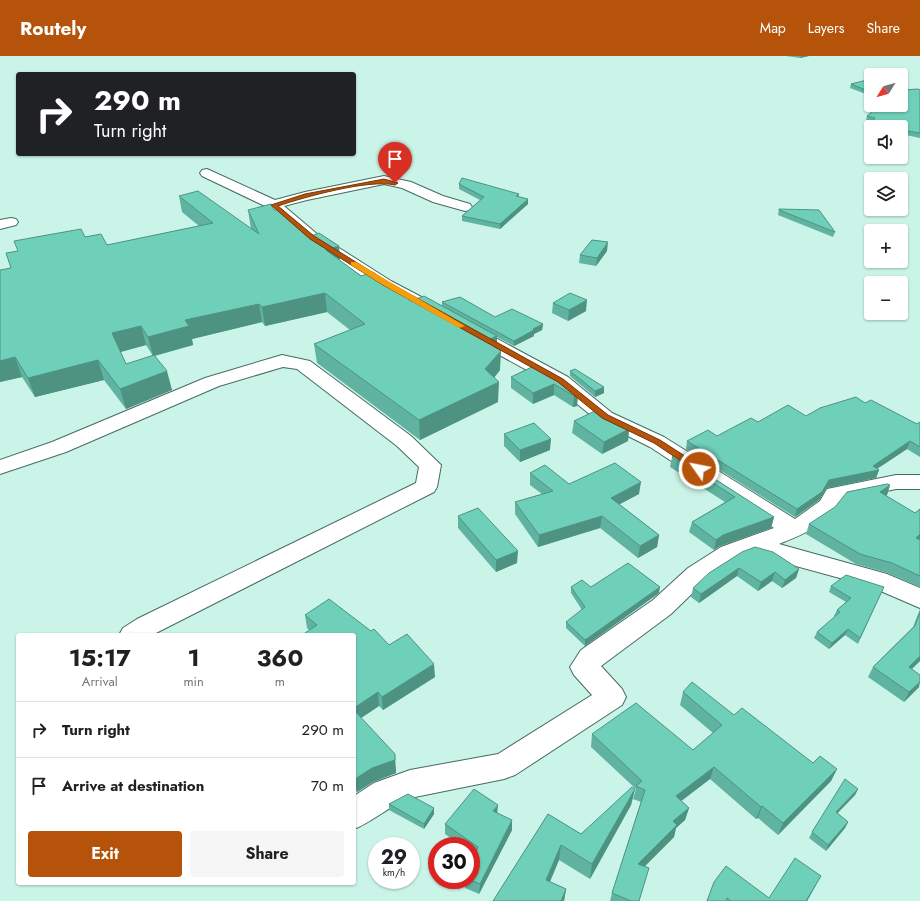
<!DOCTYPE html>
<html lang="en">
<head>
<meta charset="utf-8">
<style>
  :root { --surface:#fff; --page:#f6f6f6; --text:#202124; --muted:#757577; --line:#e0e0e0; --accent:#b45309 }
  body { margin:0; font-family:Jost,sans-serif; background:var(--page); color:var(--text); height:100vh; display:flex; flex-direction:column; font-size:15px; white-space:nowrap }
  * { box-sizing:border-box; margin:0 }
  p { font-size:13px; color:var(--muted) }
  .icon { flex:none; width:22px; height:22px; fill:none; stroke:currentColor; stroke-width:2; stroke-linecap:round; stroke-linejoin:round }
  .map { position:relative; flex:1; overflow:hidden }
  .drawer { position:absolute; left:16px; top:577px; width:340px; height:252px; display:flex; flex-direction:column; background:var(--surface); border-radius:4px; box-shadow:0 1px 3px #0004 }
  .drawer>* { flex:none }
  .guide { position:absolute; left:16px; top:16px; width:340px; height:84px; border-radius:4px; box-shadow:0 1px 3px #0004; background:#202124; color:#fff; overflow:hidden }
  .needle { width:26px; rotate:233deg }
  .controls { position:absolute; left:864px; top:12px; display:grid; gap:8px }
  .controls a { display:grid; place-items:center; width:44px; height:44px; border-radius:4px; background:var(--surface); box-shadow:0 1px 3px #0004; font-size:20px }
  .speed { position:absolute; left:368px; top:781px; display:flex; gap:8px; font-size:20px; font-weight:700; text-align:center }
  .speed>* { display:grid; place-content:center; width:52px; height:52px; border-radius:50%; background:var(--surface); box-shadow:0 1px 3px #0004; line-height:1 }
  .speed small { font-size:10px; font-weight:400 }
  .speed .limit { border:6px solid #d22; background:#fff; color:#111 }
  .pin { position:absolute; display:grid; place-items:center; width:34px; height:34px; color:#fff; margin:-41px -17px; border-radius:50% 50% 50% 0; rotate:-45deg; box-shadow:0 0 4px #0007 }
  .pin .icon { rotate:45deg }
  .me { position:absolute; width:44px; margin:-22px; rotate:303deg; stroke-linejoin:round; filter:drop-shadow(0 0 3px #0008) }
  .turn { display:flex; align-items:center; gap:14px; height:84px; padding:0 12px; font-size:18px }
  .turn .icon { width:52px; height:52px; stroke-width:2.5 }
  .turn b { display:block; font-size:28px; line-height:34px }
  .eta { display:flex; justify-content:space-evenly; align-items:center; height:68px; text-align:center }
  .eta b { font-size:24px; font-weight:700; line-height:28px }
  .cta { display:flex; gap:8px; margin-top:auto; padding:8px 12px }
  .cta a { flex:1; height:46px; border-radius:4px; background:var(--accent); color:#fff; font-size:16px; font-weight:700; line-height:46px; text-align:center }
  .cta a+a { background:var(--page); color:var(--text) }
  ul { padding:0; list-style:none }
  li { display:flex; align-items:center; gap:12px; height:56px; padding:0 12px; border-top:1px solid var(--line) }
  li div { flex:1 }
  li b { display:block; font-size:15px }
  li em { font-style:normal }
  header { display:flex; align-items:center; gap:24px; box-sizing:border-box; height:56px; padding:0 20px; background:var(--accent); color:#fff }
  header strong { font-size:19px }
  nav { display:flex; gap:22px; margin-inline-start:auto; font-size:14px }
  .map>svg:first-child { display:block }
</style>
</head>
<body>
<header>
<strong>Routely</strong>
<nav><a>Map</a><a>Layers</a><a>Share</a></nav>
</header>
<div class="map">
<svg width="920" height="845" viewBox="0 0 920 845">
  <rect width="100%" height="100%" fill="#cbf4e8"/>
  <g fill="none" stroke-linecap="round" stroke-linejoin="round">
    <defs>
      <g id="minor">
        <path d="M207,113L275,144L305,136L384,120L411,126L443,140L470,148L472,151L470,154L465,155L433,146L402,132L384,128L307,144L284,150L317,178L391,225L446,254L449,258L446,262L440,263L434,262L379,231L307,184L269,152L202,120L200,117L202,114Z"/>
        <path d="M11,162L16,163L18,166L16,169L0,173V164Z"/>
        <path d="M471,271L477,272L568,321L612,357L664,381L795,463L820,445L827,433L896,419H920V433H896L843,444C829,468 804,478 779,488L887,518L920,532V552L869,530L752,498L739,503L706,524L671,558L601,610L622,633L626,641L622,649L515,719L504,723L410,742C390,749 374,765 354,773V740L374,727L410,714L498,698L592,639L574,619L570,611L581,594L653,544L688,512L721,491L774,472L650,391L598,365L554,329L465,280L462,276L465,272Z"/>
        <path d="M282,299L310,305L411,380L441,409L437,431L434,436L152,579H119L123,572L137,563L416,427L419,411L397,390L297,313L283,311L219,330L66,396L0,418V404L52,386L205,322Z"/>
      </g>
    </defs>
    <use href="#minor" stroke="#466b61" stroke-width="2"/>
    <use href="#minor" fill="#fff" fill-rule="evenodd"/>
  </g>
  <g fill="#5fb3a0" fill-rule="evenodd">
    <path d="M786,0H809L800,2Z"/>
    <path d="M871,23V40L850,32L851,28Z"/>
    <path d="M903,34H920V82L901,78V71H871V77L867,76L868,72L872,66L866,64L867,60Z"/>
    <path d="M459,128L519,138V141L528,148L500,173L462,165V160L480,144L459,133Z"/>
    <path d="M179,140L251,173L248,154H274L308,181L339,190L340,205L361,220L411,245L442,249V246L495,261L543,268L542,274L534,278V280L514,290L497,281V292L500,314L494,322L498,346L420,384L317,307L314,288L350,274L327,256L265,270L262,266L192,283L193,289L155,300L172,334L126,353L104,324L35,341L22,321L0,326L11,212L107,189L199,170L182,156ZM146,289L153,300L126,308L120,296Z"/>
    <path d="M779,153L835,176L833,181L778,159Z"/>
    <path d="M607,195L596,210L579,207L580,199Z"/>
    <path d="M553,247L586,255L568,265L552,257Z"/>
    <path d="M536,309L578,338L577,350L573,351L554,339L533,348L511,332V321Z"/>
    <path d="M570,315L604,337L595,341L570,320Z"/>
    <path d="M865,347L917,368L920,366V401L907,393L877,413L879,414L876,422L827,432L819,444L795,461L686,393L687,385L717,380L758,366L806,360Z"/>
    <path d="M574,365L629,373L628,385L602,398L572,377Z"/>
    <path d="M504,378L550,394L520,406L504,390Z"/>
    <path d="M672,401L774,461L771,472L720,490L714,494L689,476L692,466L725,446L670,411Z"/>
    <path d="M530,417L569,428L639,438L619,448L659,479L657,491L638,502L600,472L538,491L515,458V446L542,438L530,429Z"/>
    <path d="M890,429L887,439L885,440L915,457L920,453V531L888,517L856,508L806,478L809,468Z"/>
    <path d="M458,460L517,507L496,516L458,472Z"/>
    <path d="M742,496L799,513L796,522L782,532L772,525L758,535L737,520L699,547L691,541L693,532Z"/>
    <path d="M831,530L884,531L858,588L845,579L829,593L814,582L817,576L835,561L834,560L837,554L846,546L829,536Z"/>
    <path d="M571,531H591L659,537L585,590L566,572V566L582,554L571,537Z"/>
    <path d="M920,553V605L912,613L919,631L904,646L868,621L873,611L913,571Z"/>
    <path d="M305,559L389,589L435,621L383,654L379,650L361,662L396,711V717L373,726L357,736L354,733V579L309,574L307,572Z"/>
    <path d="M683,636L734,659L813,707L837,713L831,725L778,779L758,762L756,763L710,723L681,745L689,752L685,764L676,772L674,781L644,811L645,824L639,845H610L612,837L641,746L633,743L636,733L591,691L592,678L693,694L713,677L680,649Z"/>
    <path d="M635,733L631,749L590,823L559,804L550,826L566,833L564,845H493L548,758L581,778Z"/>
    <path d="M858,733L855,739L837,757L848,766L845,772L826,795L809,782L812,776Z"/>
    <path d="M389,748L434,758L424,773L389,754Z"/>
    <path d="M498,757L512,774L479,838L465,832L466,824H471L474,799L471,797V790H462L445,778V768Z"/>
    <path d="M714,826L769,842L816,829L807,845H707Z"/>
  </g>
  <g fill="#4e9282">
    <path d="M801,0H809L800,2Z"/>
    <path d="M528,143V148L500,173V168Z"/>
    <path d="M608,186L607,195L596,210L597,202Z"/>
    <path d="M339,190L340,208L326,194Z"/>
    <path d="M325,237L327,256L265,270L262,251Z"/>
    <path d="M587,244L586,255L568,265L569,254Z"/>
    <path d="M259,248L262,266L192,283L193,289L153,300L148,281L185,264Z"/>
    <path d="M543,268L542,274L534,278V280L514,290V285L533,273Z"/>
    <path d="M141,270L146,289L117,297L112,277Z"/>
    <path d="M497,280V299L486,285Z"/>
    <path d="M501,295L500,314L486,332L499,326L498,346L420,384L419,364L485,313Z"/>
    <path d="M15,301L22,321L0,326V305Z"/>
    <path d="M98,304L104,324L35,341L28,322Z"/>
    <path d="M167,315L172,334L126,353L120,333Z"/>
    <path d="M554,328V339L533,348V337Z"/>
    <path d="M604,331V337L595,341V335Z"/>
    <path d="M578,338L577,350L573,351L574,340Z"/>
    <path d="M629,373L628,385L602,398L604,386Z"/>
    <path d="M551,383L550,394L520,406V394Z"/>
    <path d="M910,385L907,393L875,414H879L876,422L827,432L819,444L795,461L797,453L829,424L873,410Z"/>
    <path d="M641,426L639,438L609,454L611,442Z"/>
    <path d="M890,429L887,439L877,446L880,436Z"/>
    <path d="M602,460L600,472L538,491L539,479Z"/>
    <path d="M774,461L771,472L720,490L714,494L716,484L723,479Z"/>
    <path d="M920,478V484L916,482Z"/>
    <path d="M659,479L657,491L638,502L640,490Z"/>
    <path d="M518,495L517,507L496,516V504Z"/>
    <path d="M739,512L737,520L699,547L701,538Z"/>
    <path d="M799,513L796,522L782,532L785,524Z"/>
    <path d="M775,516L772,525L758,535L761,526Z"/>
    <path d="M660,531L659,537L585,590V584Z"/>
    <path d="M848,573L845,579L829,593L832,587Z"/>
    <path d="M920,600V605L904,620L909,611Z"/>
    <path d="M434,608L435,621L383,654L382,641Z"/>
    <path d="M920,626L919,631L904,646L909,636Z"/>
    <path d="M378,636L379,650L355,666L354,652Z"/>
    <path d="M395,698L396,717L373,726L357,736L355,723Z"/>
    <path d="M714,711L710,723L672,752L676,740Z"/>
    <path d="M837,713L831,725L778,779L783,767Z"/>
    <path d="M635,733L631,749L590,823L592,808Z"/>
    <path d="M858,733L855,739L833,762L836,756Z"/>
    <path d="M498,749L497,759L493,755Z"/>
    <path d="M762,750L758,762L756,763L761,751Z"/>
    <path d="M434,752V758L424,773V768Z"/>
    <path d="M689,752L685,764L676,772L674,781L635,820L638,808L673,765Z"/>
    <path d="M512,764V774L479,838L480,828Z"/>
    <path d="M848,766L845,772L826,795L828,789Z"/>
    <path d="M561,789L559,804L544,839L546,824Z"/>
    <path d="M821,820L807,845H806Z"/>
    <path d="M566,833L564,845H561Z"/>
  </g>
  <g fill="#6fd0ba" stroke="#4e9282">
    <path d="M871,23V36L851,28Z"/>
    <path d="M901,33L903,34L918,33L920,34V77L901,74V71H871V72H868L875,62L867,60L880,49H901Z"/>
    <path d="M462,122L519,138L516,140L528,143L500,168L462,160L484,141L459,128Z"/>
    <path d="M198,135L259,178L248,154L271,148L274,154L282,153L308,181L319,177L339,190L326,194L361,220L373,216L411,245L424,240L497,280L486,285L501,295L485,313L499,326L419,364L314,288L365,268L325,237L262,251L259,248L185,264L189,270L148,281L141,270L112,277L126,308L154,299L167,315L120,333L98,304L28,322L15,301L0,305V214L11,212L6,197L18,195L14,185L81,173L85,181L101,178L107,189L213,167L179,140Z"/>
    <path d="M779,153L819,154L835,176L779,154Z"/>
    <path d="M592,184L608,186L597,202L580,199Z"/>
    <path d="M570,237L587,244L569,254L553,247Z"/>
    <path d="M460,241L495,261L512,253L543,268L533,273L534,274L514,285L442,246Z"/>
    <path d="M536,309L554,319L578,338L574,340L554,328L533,337L511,321Z"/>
    <path d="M575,313L604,331L595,335L570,315Z"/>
    <path d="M856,341L865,347L871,344L917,368L920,366V391L910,385L873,410L879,414L829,424L822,436L797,453L687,385L708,374L717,380L751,362L758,366L788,349L806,360L820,352Z"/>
    <path d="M597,354L629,373L604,386L574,365Z"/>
    <path d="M534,367L551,383L520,394L504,378Z"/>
    <path d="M676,398L774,461L723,479L716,484L692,466L735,441L672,401Z"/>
    <path d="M615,407L641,426L611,442L659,479L640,490L602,460L539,479L515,446L553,435L530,417L545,409L569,428Z"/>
    <path d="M887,428L890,429L880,436L915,457L920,453V478L916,482L920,484V520L892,507L860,498L809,468L835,451L847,436Z"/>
    <path d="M478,452L518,495L496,504L458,460Z"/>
    <path d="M755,491L773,496L799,513L785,524L775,516L761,526L739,512L701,538L693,532L709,517L742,496Z"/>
    <path d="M628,507L660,531L585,584L566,566L585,551L571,531L582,524L591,531Z"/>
    <path d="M846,519L884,531L860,582L848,573L832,587L817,576L840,556L837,554L851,542L831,530Z"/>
    <path d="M329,543L371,575L374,573L389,589L407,578L434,608L382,641L378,636L354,652V579H302L317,569L305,559Z"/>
    <path d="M920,556V600L909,611L920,619V626L909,636L873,611L915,570Z"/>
    <path d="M692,626L734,659L742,652L813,707L820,700L837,713L783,767L762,750L761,751L714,711L676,740L689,752L673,765L677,769L638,808L649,812L639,845H631L612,837L645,734L636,730L642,725L592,678L636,647L693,694L722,669L683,636Z"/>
    <path d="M354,654L395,698V704L372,712L355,723L354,722Z"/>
    <path d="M845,723L858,733L836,756L848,766L828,789L812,776Z"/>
    <path d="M632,731L635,733L592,808L561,789L546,824L566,833L561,845H493L548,758L581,778Z"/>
    <path d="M474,733L498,749L493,755L512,764L480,828L470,824H471V808L478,791L445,768Z"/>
    <path d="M408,738L434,752L424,768L389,748Z"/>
    <path d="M795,802L821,820L806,845H731L727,842L726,845H707L714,826L726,810L769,842Z"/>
  </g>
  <path fill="#b45309" stroke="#753606" d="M384,123L398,127L395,129C368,123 305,141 278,150L314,180L388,226L563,323L608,359L660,384L702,411V415H696L654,387L602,362L558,326L383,229L310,183L271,149L305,138Z"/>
  <path fill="#f59e0b" d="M351,206H356L465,270L459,272L383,229L351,209Z"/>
</svg>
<div class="controls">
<a><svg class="needle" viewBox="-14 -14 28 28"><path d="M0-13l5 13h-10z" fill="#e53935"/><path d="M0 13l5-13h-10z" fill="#757577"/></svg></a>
<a><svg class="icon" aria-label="sound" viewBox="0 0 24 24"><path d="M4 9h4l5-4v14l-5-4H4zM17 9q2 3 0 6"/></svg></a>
<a><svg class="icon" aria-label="layers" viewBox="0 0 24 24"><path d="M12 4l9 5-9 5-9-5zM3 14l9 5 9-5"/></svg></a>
<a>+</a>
<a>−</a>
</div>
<div class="speed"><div>29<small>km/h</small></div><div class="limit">30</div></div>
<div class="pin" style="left:395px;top:127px;background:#d93025"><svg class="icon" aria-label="arrive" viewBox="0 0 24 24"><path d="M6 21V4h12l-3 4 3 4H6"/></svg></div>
<svg class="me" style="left:699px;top:413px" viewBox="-20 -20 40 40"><circle r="17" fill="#b45309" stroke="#fff" stroke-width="3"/><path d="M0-11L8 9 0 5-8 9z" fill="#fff"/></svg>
<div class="guide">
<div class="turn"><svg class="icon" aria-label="right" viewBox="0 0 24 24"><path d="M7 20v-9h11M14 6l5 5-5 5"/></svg><div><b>290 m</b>Turn right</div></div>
</div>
<section class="drawer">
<div class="eta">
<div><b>15:17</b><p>Arrival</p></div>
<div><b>1</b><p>min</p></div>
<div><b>360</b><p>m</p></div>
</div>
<ul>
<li><svg class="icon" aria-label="right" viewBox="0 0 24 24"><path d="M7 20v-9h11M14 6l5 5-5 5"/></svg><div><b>Turn right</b></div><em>290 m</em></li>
<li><svg class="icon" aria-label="arrive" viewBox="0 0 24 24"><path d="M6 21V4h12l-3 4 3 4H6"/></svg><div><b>Arrive at destination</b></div><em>70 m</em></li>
</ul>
<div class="cta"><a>Exit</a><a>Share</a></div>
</section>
</div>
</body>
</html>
